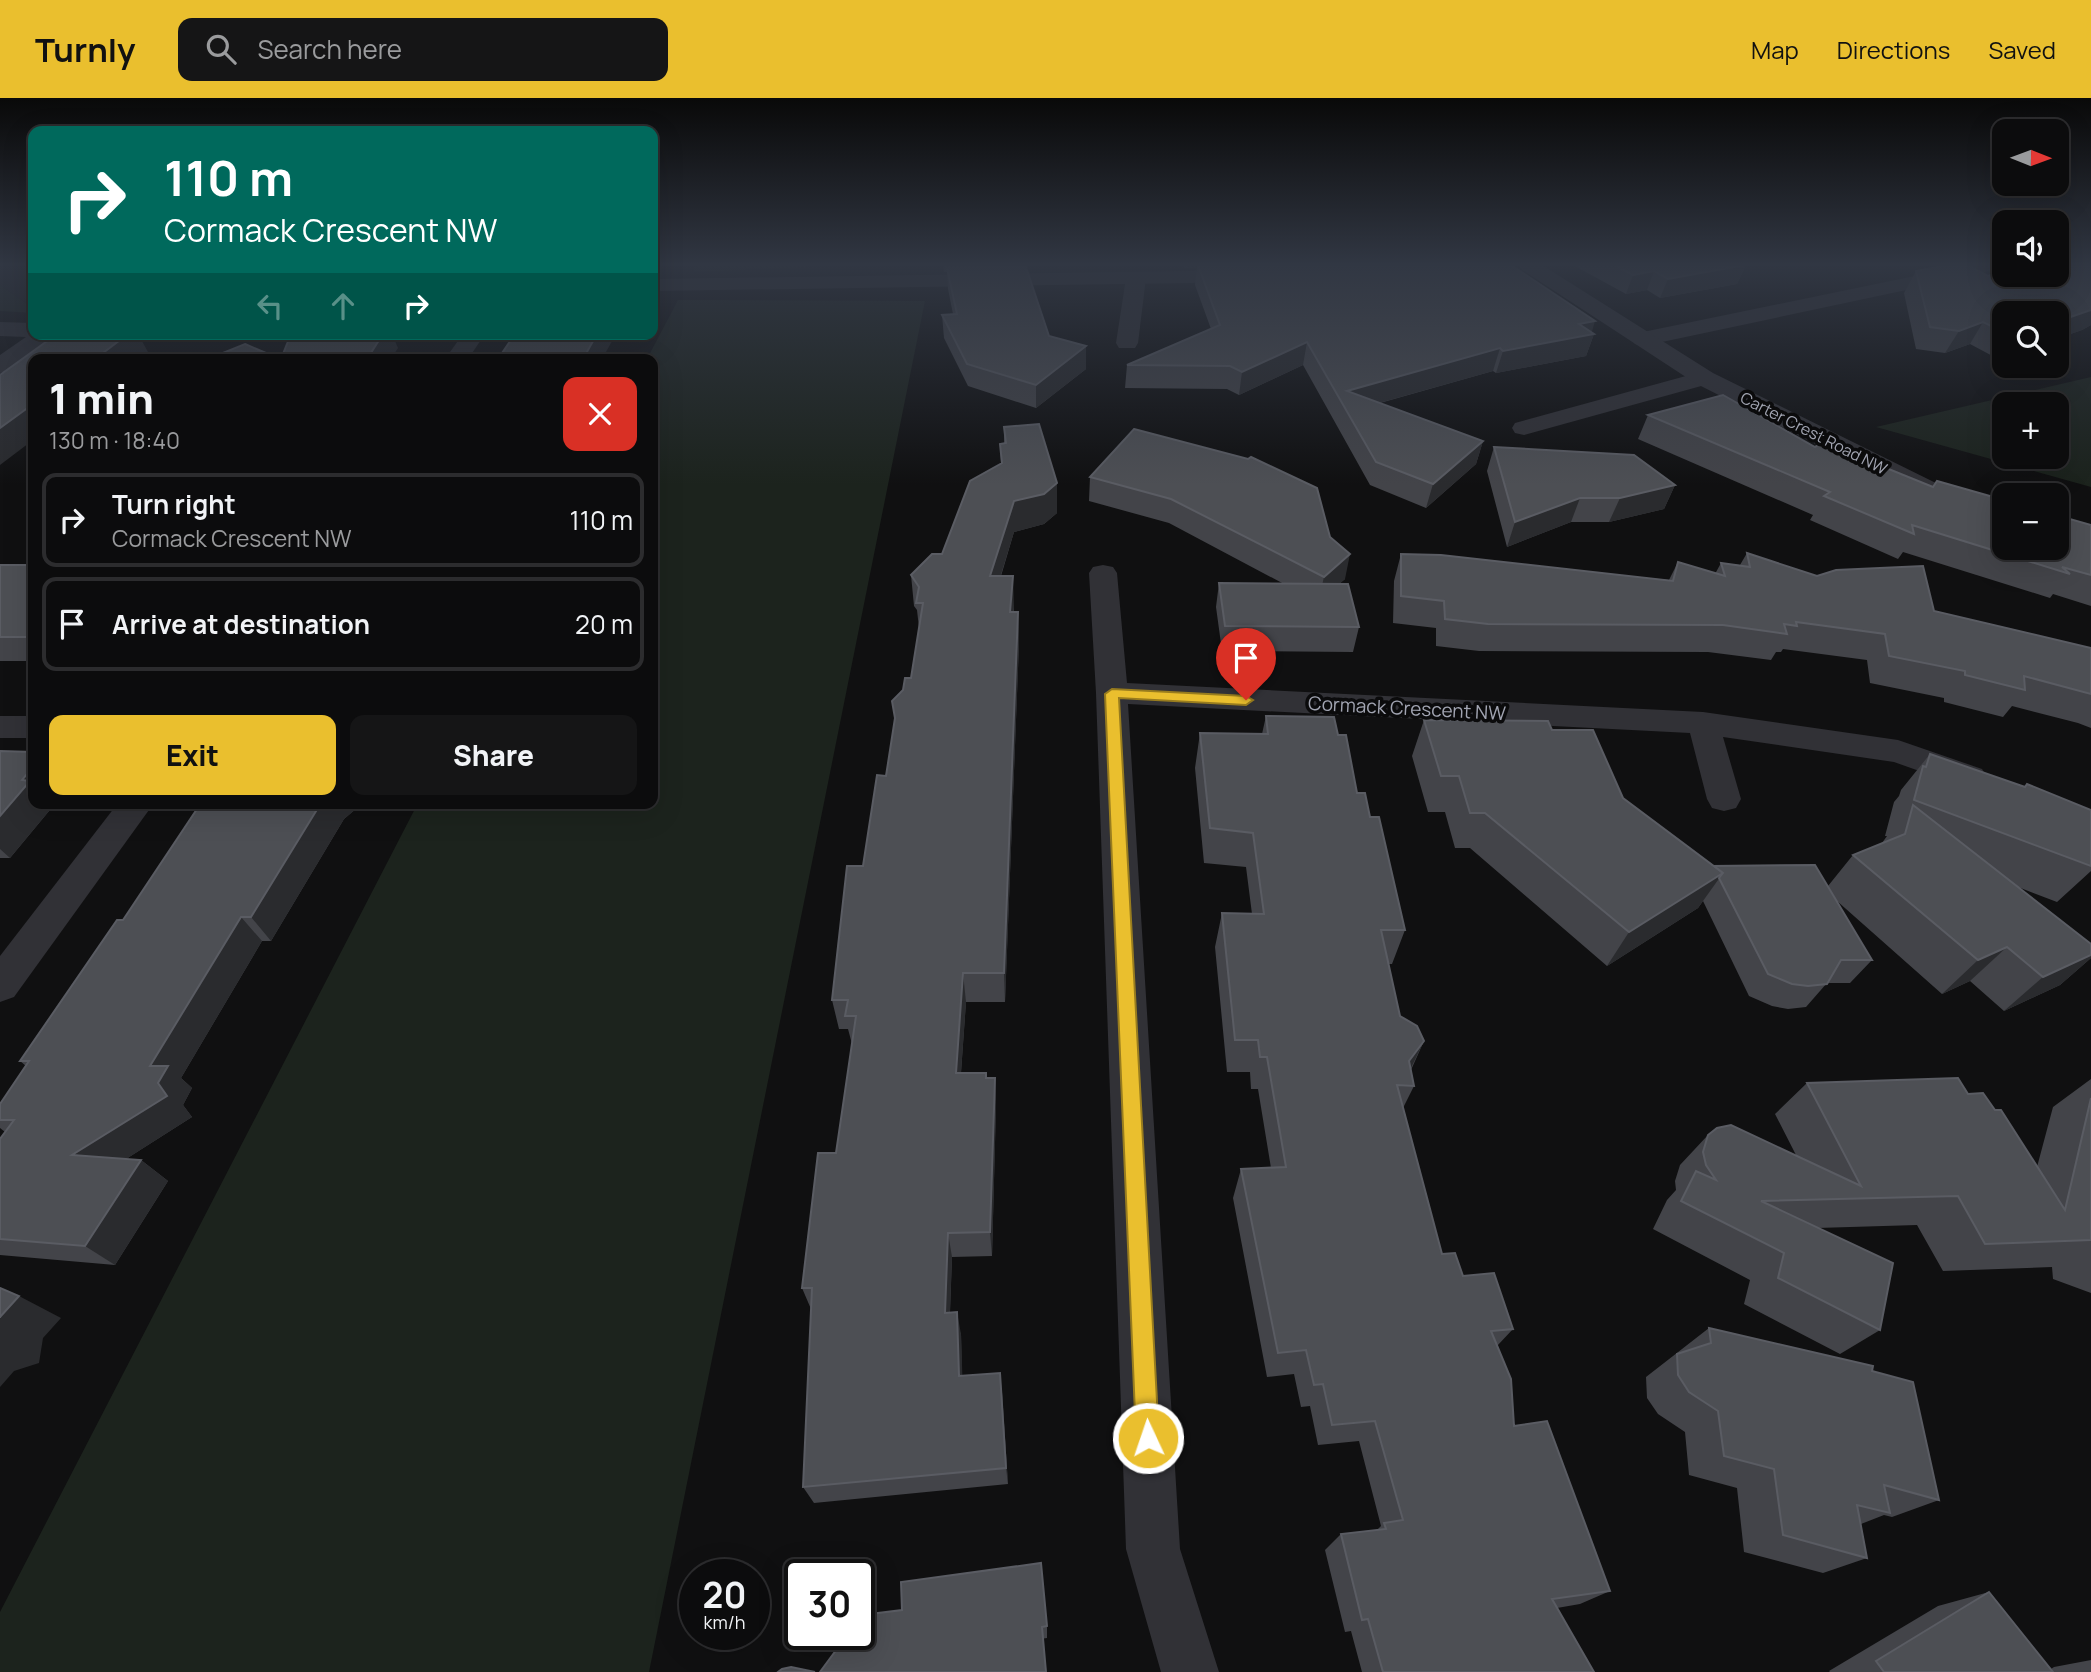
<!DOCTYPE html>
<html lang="en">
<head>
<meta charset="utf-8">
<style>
  :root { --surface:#0c0c0d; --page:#151516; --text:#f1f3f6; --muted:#9a9b9d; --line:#2c2c2e; --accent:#eabf2e }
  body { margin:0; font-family:Manrope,sans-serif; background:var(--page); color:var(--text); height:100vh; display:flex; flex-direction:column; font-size:26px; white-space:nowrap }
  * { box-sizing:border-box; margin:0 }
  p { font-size:23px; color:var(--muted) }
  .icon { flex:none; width:38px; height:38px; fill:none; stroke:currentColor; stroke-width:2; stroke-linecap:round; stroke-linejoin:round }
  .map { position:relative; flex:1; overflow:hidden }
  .side { position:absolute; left:28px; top:256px; width:630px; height:455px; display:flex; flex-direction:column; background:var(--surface); border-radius:14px; box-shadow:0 7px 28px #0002,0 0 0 2px var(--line) }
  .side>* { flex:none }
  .top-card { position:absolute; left:28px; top:28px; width:630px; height:214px; border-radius:14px; box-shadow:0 7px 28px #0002,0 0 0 2px var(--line); background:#00695c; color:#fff; overflow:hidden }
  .needle { width:46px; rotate:91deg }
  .tools { position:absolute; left:1992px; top:21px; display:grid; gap:14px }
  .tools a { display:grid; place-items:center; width:77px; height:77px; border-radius:14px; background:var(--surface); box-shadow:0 7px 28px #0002,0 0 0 2px var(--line); font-size:35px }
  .speed { position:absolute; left:679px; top:1461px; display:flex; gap:14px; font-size:35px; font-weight:700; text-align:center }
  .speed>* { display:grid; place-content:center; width:91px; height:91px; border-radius:50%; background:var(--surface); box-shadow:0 7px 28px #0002,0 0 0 2px var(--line); line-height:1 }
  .speed small { font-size:18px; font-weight:400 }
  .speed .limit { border:4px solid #111; border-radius:10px; background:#fff; color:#111 }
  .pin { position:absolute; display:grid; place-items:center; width:60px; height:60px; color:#fff; margin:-72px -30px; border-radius:50% 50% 50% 0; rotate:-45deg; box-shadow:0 0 7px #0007 }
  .pin .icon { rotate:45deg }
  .me { position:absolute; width:77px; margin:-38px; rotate:357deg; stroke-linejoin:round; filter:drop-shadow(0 0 5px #0008) }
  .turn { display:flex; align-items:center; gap:24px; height:147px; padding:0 21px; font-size:32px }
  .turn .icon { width:91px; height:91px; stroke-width:2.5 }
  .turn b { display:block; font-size:49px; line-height:60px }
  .lanes { display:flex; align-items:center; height:66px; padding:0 21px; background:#0003; justify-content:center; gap:35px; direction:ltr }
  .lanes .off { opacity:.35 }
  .round { display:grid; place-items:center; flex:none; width:74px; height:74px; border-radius:14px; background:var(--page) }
  .overview { display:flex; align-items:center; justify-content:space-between; height:119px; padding:0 21px }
  h1 { font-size:42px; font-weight:800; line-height:52px }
  .cta { display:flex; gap:14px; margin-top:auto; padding:14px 21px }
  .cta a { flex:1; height:80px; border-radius:14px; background:var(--accent); color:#111; font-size:28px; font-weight:800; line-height:80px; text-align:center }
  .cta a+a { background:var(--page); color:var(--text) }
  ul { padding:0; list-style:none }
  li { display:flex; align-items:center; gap:21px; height:94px; margin:0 14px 10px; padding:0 7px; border:4px solid var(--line); border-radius:14px }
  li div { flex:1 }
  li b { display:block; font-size:26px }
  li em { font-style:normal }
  header { display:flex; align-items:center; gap:42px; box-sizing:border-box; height:98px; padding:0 35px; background:var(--accent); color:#111 }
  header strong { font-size:33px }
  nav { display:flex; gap:38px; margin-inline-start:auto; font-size:24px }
  .search { width:490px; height:63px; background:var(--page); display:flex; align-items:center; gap:18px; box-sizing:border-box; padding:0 24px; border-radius:14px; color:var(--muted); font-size:26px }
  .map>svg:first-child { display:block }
</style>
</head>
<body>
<header>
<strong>Turnly</strong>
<div class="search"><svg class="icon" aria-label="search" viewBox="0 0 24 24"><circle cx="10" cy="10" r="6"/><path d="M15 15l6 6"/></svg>Search here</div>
<nav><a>Map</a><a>Directions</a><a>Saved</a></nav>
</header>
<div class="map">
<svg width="2091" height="1574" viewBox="0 0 2091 1574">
  <rect width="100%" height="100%" fill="#101011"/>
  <path fill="#1c1c1e" d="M0,167H33V210L0,187Z"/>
  <g fill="#1c231d" fill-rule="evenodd">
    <path d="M696,167H847L693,174Z"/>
    <path d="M0,187L33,210V215L0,213Z"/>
    <path d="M678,202L925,203L649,1574H0V1514L418,705H653V261H647Z"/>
    <path d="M2091,279V389L1876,329ZM2004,306H2056V359H2004Z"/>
  </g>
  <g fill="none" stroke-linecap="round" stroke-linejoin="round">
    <g fill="#313136" fill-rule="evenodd">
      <path d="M1968,167H1996L1993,171L1977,177L1643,248L1635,246L1632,241L1635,236L1643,234Z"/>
      <path d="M1136,174L1143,176L1146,180L1138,245L1135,250H1119L1116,245L1126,180L1129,176Z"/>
      <path d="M463,236H485L468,261H445Z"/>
      <path d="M1704,273L1712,275L1716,280L1712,285L1524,337L1515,335L1512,330L1515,325Z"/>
      <path d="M1103,467L1113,469L1117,475L1127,585L1703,614L1898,642L1982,671L1987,679L1982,687L1970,691L1894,664L1723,639L1741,701L1736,710L1724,713L1712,710L1707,701L1690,635L1128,606L1180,1451L1219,1574H1161L1126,1451L1096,595L1089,475L1093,469Z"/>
      <rect x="0" y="618" width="33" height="22"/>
      <path d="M118,705H154L14,899L0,904V858Z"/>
    </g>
    <g fill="#313136" fill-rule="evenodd">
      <path d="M1228,167H1275L1272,171L1265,173L1193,185L653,193V181L1193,173Z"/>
      <path d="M1518,167H1542L1713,275L1946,390L2004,405V421L1926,402L1695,285L1521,171Z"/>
      <path d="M0,224L33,225V236H56L8,273L0,275V257L26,239L0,238Z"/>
    </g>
  </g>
  <g fill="#434449">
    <path d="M943,167H1021L1049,238L1086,271L1036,310L968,288L944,240L942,217L953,216L948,191L947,174H944Z"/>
    <path d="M1183,167H1511L1594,236L1586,258L1496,275L1493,273L1380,305L1483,343L1476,366L1426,410L1370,387L1303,267L1239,297L1227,291L1125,290L1127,267L1211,231L1195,187L1197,169L1185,170Z"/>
    <path d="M1573,167H1746L1737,186L1660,200L1647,192L1626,196Z"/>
    <path d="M2091,167V227L2082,232L2056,241V215H2004V261L2000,262L1970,246L1945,255L1916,251L1904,195L1916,173L1988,178Z"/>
    <path d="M1648,317L1815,349L1933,389L1937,383L2091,427V508L2053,496L2050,500L1903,454L1898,461L1810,422L1813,417L1638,341Z"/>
    <path d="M1004,329L1057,385V415L1044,426L1014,434L1001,478L1014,509V514H1018L1019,545L1005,904H966L961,975H986L987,980H995L996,1007L992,1158L952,1159L950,1215L961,1236L962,1278L1002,1294L1008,1386L814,1405L803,1389L811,1211L802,1190L836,1055L852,946L848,931H839L832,902L863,768L911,580L919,530L917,512L914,508L911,477L942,456L1001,365L1000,346L1004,345Z"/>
    <path d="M1494,349L1675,387L1664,411L1609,424H1571L1507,449L1487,373Z"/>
    <path d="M1090,379L1330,439L1345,481L1339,486L1359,529L1353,554L1222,553L1216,509L1219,485L1284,486L1169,425L1089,403Z"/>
    <path d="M1747,455L1817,478L1934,513L2091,550V630L2078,625L2012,608L2003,619L1944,604V600L1870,585L1867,562L1783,551L1781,554H1776L1771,562L1708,554L1479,553L1436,548V530L1393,525L1394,483L1401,456L1669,482L1678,464L1715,476L1721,465L1740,467Z"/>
    <rect x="0" y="467" width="33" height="96"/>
    <path d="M1266,618L1338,637L1357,695L1370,719L1405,832L1392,866H1388L1400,918L1424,943L1411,972L1414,988L1403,1010L1442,1156L1513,1231L1497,1248L1514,1328L1610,1493L1580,1506L1557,1510L1594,1574H1362L1351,1533L1345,1534L1325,1452L1341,1436L1377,1432L1381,1428L1359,1343L1318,1347L1310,1308L1301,1309L1294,1276L1267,1279L1233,1100L1241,1071L1271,1070L1258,991H1251L1250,974H1227L1215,849L1222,815L1252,816L1246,769L1204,765L1195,670L1200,635L1262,636Z"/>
    <path d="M1424,622L1552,632L1623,700L1714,769L1828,788L1853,757L1882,745L1887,738H1885L1894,704L1899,698L1901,692L1930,656L2024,689L2027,686L2091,712V773L2057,804L2018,789L2091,846V860L2060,887L2004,913L1970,883L1942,896L1837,803L1872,862L1850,885H1827L1806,909L1788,911L1772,908L1749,898L1703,803L1698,810L1607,868L1470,750H1455L1445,714H1428L1412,658Z"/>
    <path d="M0,653L33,705H52L54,707L10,760H0Z"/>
    <path d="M201,705H360L357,710L344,721L271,843H262L181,980L192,990L183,1007L192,1019L126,1061L141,1062L168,1083L115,1167L0,1157V1041L5,1034L0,1030V1006L26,968L20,963L123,822Z"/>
    <path d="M2091,981V1195L2053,1181L2052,1169L1943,1173L1917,1127L1817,1130L1880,1232L1840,1256L1744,1206L1750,1182L1653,1131L1667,1102L1676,1092L1675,1083L1680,1067L1708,1037L1796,1057L1775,1016L1807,985L1968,996L2037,1069L2053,1009Z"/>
    <path d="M1709,1230L1872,1273L1939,1402L1892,1419L1884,1417L1861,1426L1867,1460L1823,1475L1744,1454L1737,1390L1689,1377L1685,1334L1658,1316L1647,1300L1646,1279Z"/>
    <path d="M1989,1494L2051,1571L2054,1569L2091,1562V1574H1830L1829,1573L1938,1508Z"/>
    <path d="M1047,1528V1540L820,1574Z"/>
  </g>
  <g fill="#2a2b2e">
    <path d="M1185,167H1197V169L1185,170Z"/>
    <path d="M1746,167L1737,186L1660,200L1668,181Z"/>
    <path d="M1654,173L1647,192L1626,196L1633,177Z"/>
    <path d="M2091,212V227L2082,232L2056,241V224Z"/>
    <path d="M1595,223L1591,237L1594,236L1586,258L1496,275L1503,253L1579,226Z"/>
    <path d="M1983,224L1970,246L1945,255L1959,233Z"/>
    <path d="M128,236H138L148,254L139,261H95Z"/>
    <path d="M383,236H392L398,250L391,261H367Z"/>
    <path d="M597,236H616L602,261H583Z"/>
    <path d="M1307,244L1303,267L1239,297L1242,274Z"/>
    <path d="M1086,248V271L1036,310V287Z"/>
    <path d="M1500,250L1493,273L1347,314V293Z"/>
    <path d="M33,306V342L0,367V330Z"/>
    <path d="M1483,343L1476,366L1426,410L1433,386Z"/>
    <path d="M1057,385V415L1044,426L1014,434L991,509L990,478L1014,403Z"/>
    <path d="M1675,387L1664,411L1609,424L1620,400Z"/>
    <path d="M1580,400L1571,424L1507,449L1515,424Z"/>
    <path d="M1350,456L1345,481L1318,504L1324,479Z"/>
    <path d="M1013,478L1014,509L1011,545L1010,514Z"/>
    <path d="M1018,514L1019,545L1005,904L1004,875Z"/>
    <path d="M33,669V705H52L54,707L10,760L0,751V718L22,682Z"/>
    <path d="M321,705H360L357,710L344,721L271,843L251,819Z"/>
    <path d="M1723,775L1698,810L1607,868L1629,834Z"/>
    <path d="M241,819L262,843L181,980L192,990L183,1007L192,1019L101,1077L72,1057L150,968Z"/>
    <path d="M2007,849L1970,883L1942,896L1978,862Z"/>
    <path d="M2091,857V860L2060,887L2004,913L2043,879Z"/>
    <path d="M963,875L966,904L959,1002L956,975Z"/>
    <path d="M1424,943L1409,974V963Z"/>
    <path d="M995,980L996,1007L992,1158L990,1134Z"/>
    <path d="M141,1062L168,1083L115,1167L85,1148Z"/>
    <path d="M948,1135L952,1159L949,1237L945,1215Z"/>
    <path d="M19,1198L61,1220L43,1240L39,1265L14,1273L0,1289V1219Z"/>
    <path d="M957,1214L961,1236L963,1298L959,1278Z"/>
    <path d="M1000,1275L1002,1294L1008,1386L1006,1370Z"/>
  </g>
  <g fill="#4d4f54" stroke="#5a5c63" stroke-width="2">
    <path d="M1198,167H1511L1595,223L1579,226L1594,236L1503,253L1500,250L1347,293L1483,343L1433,386L1376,364L1307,244L1242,274L1230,268L1127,267L1220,227Z"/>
    <path d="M1614,167H1745L1668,181L1654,173L1633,177Z"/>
    <path d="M1948,167H1967L1988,178L2004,172V177H2056V167H2091V212L2056,224V215H2004V234L1983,224L1959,233L1930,229L1916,173Z"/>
    <path d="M1026,169L1049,238L1086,248L1036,287L967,266L942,217L957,216L947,170Z"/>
    <path d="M57,236H128L95,261H33V306L0,330V277Z"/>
    <path d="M291,236H383L367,261H281Z"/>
    <path d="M515,236H597L583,261H498Z"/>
    <path d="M245,246L280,261H208Z"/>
    <path d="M1723,297L1815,349L1822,344L1933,389L1937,383L2004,402V450H2056V417L2091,427V477L2062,469L2070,476L1912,427L1914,436L1824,398L1830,394L1648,317Z"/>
    <path d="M1039,326L1057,385L1044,396L1014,403L990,478H1013L1010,514H1018L1004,875H963L956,975H986V980H995L990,1134L948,1135L945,1215L957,1214L959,1278L1000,1275L1006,1370L803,1389L812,1190H802L818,1055H836L856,918H845L848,902H832L847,768H863L877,677L886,678L895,620L892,603L903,592L905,580H911L923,505H916L919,489L911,477L932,456H942L970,383L1002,365L1000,346L1006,345L1004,329Z"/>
    <path d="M1134,331L1248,361L1251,359L1317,390L1330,439L1350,456L1324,479L1171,401L1090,379Z"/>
    <path d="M1494,349L1634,357L1675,387L1620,400H1580L1515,424Z"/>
    <path d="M1747,455L1817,478L1836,472L1923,468L1934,513L2091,550V596L2024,578L2025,592L1965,577V573L1889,558L1885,536L1796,524L1797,528L1784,526L1787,536L1723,527L1488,526L1445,521L1444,503L1401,498V456L1441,457L1673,483L1678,464L1725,478L1721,465L1750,469Z"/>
    <rect x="0" y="467" width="33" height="72"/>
    <path d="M1219,485L1348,486L1359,529L1225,528Z"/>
    <path d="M1266,618L1334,619L1338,637H1346L1357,695H1365L1370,719H1379L1405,832H1381L1400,918L1417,928L1424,943L1409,963L1414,988L1397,987L1442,1156L1455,1155L1463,1178L1494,1175L1513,1231L1491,1233L1511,1281L1514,1328L1547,1323L1610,1493L1552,1501L1594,1574H1383L1368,1521L1362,1522L1341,1436L1386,1431L1384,1425L1403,1422L1375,1323L1332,1327L1323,1286L1314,1287L1306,1252L1278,1255L1241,1071L1286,1069L1267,959H1260L1258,942H1235L1222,815L1264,816L1253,735L1210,730L1200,635L1268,636Z"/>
    <path d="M1424,622L1548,623L1552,632H1593L1623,700L1723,775L1629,834L1485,715H1470L1459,678H1441Z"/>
    <path d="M0,653L33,654V669L22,682L30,683L0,718Z"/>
    <path d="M1930,656L2025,689L2027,686L2091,712V768L1914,702L1923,668L1926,669Z"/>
    <path d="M201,705H321L251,819H241L150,968H168L158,985L167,998L72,1057L141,1062L85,1148L0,1141V1041L14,1022H0V1006L29,963H20L117,822H123Z"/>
    <path d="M1913,707L2091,846V857L2043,879L2007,849L1978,862L1853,757L1905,736Z"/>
    <path d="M1815,767L1872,862H1841L1827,886L1808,888L1792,886L1768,876L1719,780L1723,775L1714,768Z"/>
    <path d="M1958,980L1968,996L1983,995L1995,1012H2001L2065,1112L2091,1000V1142L1985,1146L1958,1098L1761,1103L1893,1165L1880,1232L1778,1180L1784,1155L1681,1103L1696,1073L1716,1082L1706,1067L1703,1054L1708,1037L1717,1030L1731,1027L1861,1088L1807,985Z"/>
    <path d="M0,1190L19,1198L0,1219V1220Z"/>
    <path d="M1709,1230L1873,1268L1872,1273L1913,1284L1939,1402L1884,1387L1890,1415L1857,1407L1867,1460L1783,1437L1774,1371L1724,1358L1718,1313L1689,1294L1678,1277L1677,1256L1711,1245Z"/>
    <path d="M1041,1465L1047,1528L1042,1529L1046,1574H820L848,1536H859V1521L862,1517L902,1512L901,1484Z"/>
    <path d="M1989,1494L2053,1574H1884L1876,1563Z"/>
    <path d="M791,1569L815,1574H778L782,1571Z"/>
  </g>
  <linearGradient id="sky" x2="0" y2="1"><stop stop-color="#090909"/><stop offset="0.43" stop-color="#313743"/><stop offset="1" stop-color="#313743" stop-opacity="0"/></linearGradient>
  <rect width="2091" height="387" fill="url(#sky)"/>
  <path fill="#eabf2e" stroke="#987c1e" stroke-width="2" d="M1112,591L1246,598L1253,602L1246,607L1119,600L1159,1340L1156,1348L1148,1351L1140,1348L1136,1340L1105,596Z"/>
  <g text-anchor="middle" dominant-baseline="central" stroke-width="7" stroke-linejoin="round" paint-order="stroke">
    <g font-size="16" fill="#a1a4b1" stroke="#0b0b0c">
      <text transform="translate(1814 335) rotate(27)">Carter Crest Road NW</text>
    </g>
    <g font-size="19" fill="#a1a4b1" stroke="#0b0b0c">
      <text transform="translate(1407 610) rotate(3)">Cormack Crescent NW</text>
    </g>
  </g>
</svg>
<div class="tools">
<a><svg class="needle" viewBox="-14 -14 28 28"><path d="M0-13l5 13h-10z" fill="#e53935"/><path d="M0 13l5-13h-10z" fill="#9a9b9d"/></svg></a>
<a><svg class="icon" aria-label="sound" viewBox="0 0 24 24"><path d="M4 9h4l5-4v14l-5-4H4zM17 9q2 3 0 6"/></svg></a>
<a><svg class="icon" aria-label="search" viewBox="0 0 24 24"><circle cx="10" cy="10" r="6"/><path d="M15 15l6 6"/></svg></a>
<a>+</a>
<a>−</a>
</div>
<div class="speed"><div>20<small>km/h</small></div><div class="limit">30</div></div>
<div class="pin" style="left:1246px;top:602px;background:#d93025"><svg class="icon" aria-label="arrive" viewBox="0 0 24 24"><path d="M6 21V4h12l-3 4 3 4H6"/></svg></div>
<svg class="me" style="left:1148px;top:1340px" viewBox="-20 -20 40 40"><circle r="17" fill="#eabf2e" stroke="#fff" stroke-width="3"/><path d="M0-11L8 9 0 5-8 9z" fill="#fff"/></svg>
<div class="top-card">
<div class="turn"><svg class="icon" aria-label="right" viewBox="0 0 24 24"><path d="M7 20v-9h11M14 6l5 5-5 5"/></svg><div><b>110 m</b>Cormack Crescent NW</div></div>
<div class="lanes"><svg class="icon off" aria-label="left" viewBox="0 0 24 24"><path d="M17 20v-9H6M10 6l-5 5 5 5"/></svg><svg class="icon off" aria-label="ahead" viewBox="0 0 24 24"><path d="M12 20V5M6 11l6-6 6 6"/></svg><svg class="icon" aria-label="right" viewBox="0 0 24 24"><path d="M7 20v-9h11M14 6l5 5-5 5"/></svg></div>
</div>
<section class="side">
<div class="overview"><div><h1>1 min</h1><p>130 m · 18:40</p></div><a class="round" style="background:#d93025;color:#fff"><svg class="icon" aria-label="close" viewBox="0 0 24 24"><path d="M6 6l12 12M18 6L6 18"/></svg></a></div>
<ul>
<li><svg class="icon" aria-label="right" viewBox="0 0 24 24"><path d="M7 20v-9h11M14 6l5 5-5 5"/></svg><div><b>Turn right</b><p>Cormack Crescent NW</p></div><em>110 m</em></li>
<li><svg class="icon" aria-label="arrive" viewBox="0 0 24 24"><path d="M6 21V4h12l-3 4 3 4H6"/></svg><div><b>Arrive at destination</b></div><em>20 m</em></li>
</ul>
<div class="cta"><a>Exit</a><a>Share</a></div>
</section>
</div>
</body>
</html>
